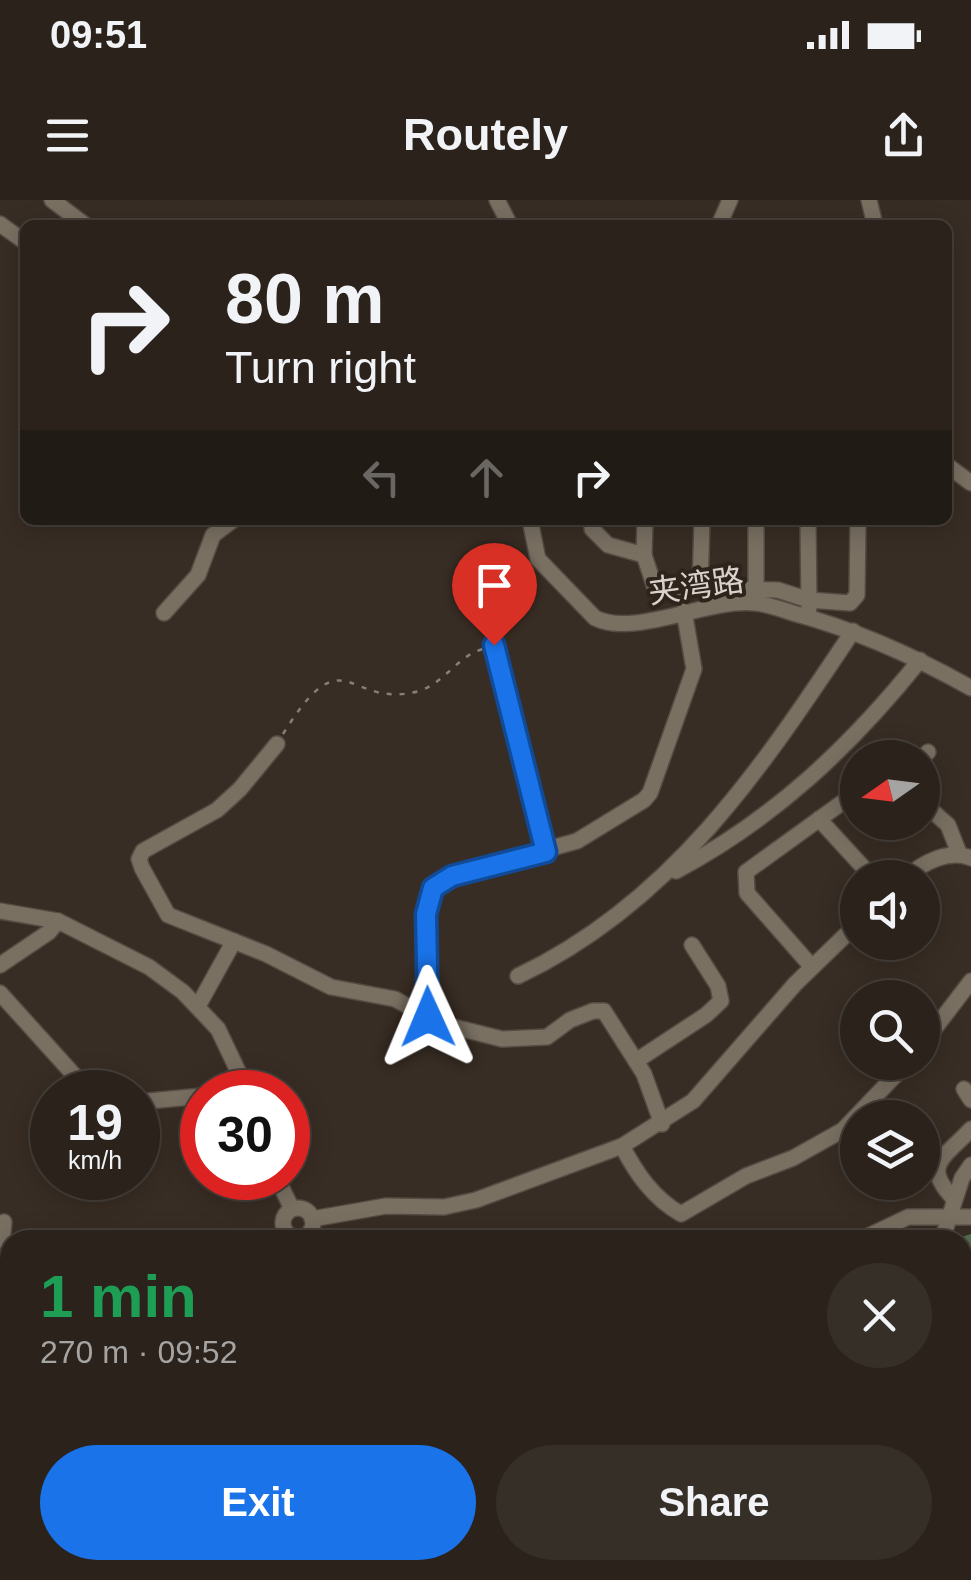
<!DOCTYPE html>
<html lang="en">
<head>
<meta charset="utf-8">
<style>
  :root { --surface:#2a221b; --page:#362f28; --text:#f1f3f6; --muted:#a5a4a3; --line:#463f3a; --accent:#1a73e8 }
  body { margin:0; font-family:Helvetica,"Noto Sans SC",sans-serif; background:var(--page); color:var(--text); height:100vh; display:flex; flex-direction:column; font-size:38px; white-space:nowrap }
  * { box-sizing:border-box; margin:0 }
  p { font-size:32px; color:var(--muted) }
  .icon { flex:none; width:55px; height:55px; fill:none; stroke:currentColor; stroke-width:2; stroke-linecap:round; stroke-linejoin:round }
  .map { position:relative; flex:1; overflow:hidden }
  .side { position:absolute; left:0px; top:1030px; width:972px; height:350px; display:flex; flex-direction:column; background:var(--surface); border-radius:30px 30px 0 0; box-shadow:0 5px 25px #0003,0 0 0 2px var(--line) }
  .side>* { flex:none }
  .hud { position:absolute; left:20px; top:20px; width:932px; height:305px; border-radius:15px; box-shadow:0 5px 25px #0003,0 0 0 2px var(--line); background:#2a221b; color:var(--text); overflow:hidden }
  .needle { width:65px; rotate:256deg }
  .tools { position:absolute; left:840px; top:540px; display:grid; gap:20px }
  .tools a { display:grid; place-items:center; width:100px; height:100px; border-radius:50%; background:var(--surface); box-shadow:0 5px 25px #0003,0 0 0 2px var(--line); font-size:50px }
  .speed { position:absolute; left:30px; top:870px; display:flex; gap:20px; font-size:50px; font-weight:700; text-align:center }
  .speed>* { display:grid; place-content:center; width:130px; height:130px; border-radius:50%; background:var(--surface); box-shadow:0 5px 25px #0003,0 0 0 2px var(--line); line-height:1 }
  .speed small { font-size:25px; font-weight:400 }
  .speed .limit { border:15px solid #d22; background:#fff; color:#111 }
  .pin { position:absolute; display:grid; place-items:center; width:85px; height:85px; color:#fff; margin:-102px -42px; border-radius:50% 50% 50% 0; rotate:-45deg; box-shadow:0 0 10px #0007 }
  .pin .icon { rotate:45deg }
  .me { position:absolute; width:110px; margin:-55px; rotate:359deg; stroke-linejoin:round; filter:drop-shadow(0 0 8px #0008) }
  .turn { display:flex; align-items:center; gap:35px; height:210px; padding:0 40px; font-size:45px }
  .turn .icon { width:130px; height:130px; stroke-width:2.5 }
  .turn b { display:block; font-size:70px; line-height:85px }
  .lanes { display:flex; align-items:center; height:95px; padding:0 40px; background:#0003; justify-content:center; gap:50px; direction:ltr }
  .lanes .off { opacity:.35 }
  .round { display:grid; place-items:center; flex:none; width:105px; height:105px; border-radius:52px; background:var(--page) }
  .headline { display:flex; align-items:center; justify-content:space-between; height:170px; padding:0 40px }
  h1 { font-size:60px; font-weight:600; line-height:75px; color:#1e9e55 }
  .action { display:flex; gap:20px; margin-top:auto; padding:20px 40px }
  .action a { flex:1; height:115px; border-radius:60px; background:var(--accent); color:#fff; font-size:40px; font-weight:600; line-height:115px; text-align:center }
  .action a+a { background:var(--page); color:var(--text) }
  .status { display:flex; justify-content:space-between; align-items:center; height:70px; padding:0 50px; background:var(--surface); direction:ltr }
  .status svg { height:28px; fill:currentColor }
  header { display:flex; justify-content:space-between; align-items:center; height:130px; padding:0 40px; background:var(--surface); font-size:45px; font-weight:600 }
  .map>svg:first-child { display:block }
</style>
</head>
<body>
<div class="status"><b>09:51</b><svg viewBox="0 0 49 12"><path d="M0 12V9h3v3zM5 12V6h3v6zM10 12V3h3v9zM15 12V0h3v12zM26 1h20v11H26zM47 4h2v5h-2z"/></svg></div>
<header><svg class="icon" aria-label="menu" viewBox="0 0 24 24"><path d="M4 6h16M4 12h16M4 18h16"/></svg>Routely<svg class="icon" aria-label="share" viewBox="0 0 24 24"><path d="M12 15V3M7 8l5-5 5 5M5 13v7h14v-7"/></svg></header>
<div class="map">
<svg width="971" height="1380" viewBox="0 0 971 1380">
  <rect width="100%" height="100%" fill="#382d24"/>
  <g fill="#556d50">
    <path d="M971,1034V1144L963,1148L962,1040H952Z"/>
    <path d="M510,1370H781L784,1380H492Z"/>
  </g>
  <g fill="none" stroke-linecap="round" stroke-linejoin="round">
    <defs>
      <g id="minor">
        <path d="M52,0L85,25"/>
        <path d="M497,0L510,25"/>
        <path d="M869,0L875,25"/>
        <path d="M0,24L25,42"/>
        <path d="M719,25L730,0"/>
        <path d="M948,266L971,283"/>
        <path d="M530,320L538,359L595,418C635,438 708,398 755,403C767,404 781,409 793,413C856,430 914,456 971,488"/>
        <path d="M592,320V329L608,345L644,355"/>
        <path d="M645,320L644,355L655,388L778,390L809,400L850,403L857,395L858,320"/>
        <path d="M808,320L809,408"/>
        <path d="M756,388V320"/>
        <path d="M700,389L702,320"/>
        <path d="M164,413L198,375L213,335L233,320"/>
        <path d="M494,445L546,652"/>
        <path d="M277,544L240,589L217,610L143,651L139,659L142,668L168,715L266,754L331,787L395,799L438,823L502,839L547,837L570,820L593,811H604L644,874L662,924"/>
        <path d="M922,558L928,552"/>
        <path d="M922,602L948,625L959,653"/>
        <path d="M819,619L873,678"/>
        <path d="M676,671C775,618 850,547 920,460"/>
        <path d="M906,678C923,662 949,649 971,658"/>
        <path d="M0,711L58,721L149,767L183,792L218,829L248,892"/>
        <path d="M0,765L49,732L58,721"/>
        <path d="M812,767L747,693L746,672L854,594"/>
        <path d="M518,776C672,703 761,569 853,431"/>
        <path d="M0,793L74,875L98,892"/>
        <path d="M198,806L234,741"/>
        <path d="M428,817L426,713L433,687L451,676L577,641L644,600L650,593L694,469L684,411"/>
        <path d="M922,845L971,781"/>
        <path d="M636,861L706,815L721,801L718,786L692,745"/>
        <path d="M964,889L971,900"/>
        <path d="M210,892L239,873"/>
        <path d="M138,902L202,896"/>
        <path d="M622,946C636,973 653,998 681,1014L746,976L793,958L843,930L908,862"/>
        <path d="M277,978L292,1009"/>
        <path d="M954,999C921,965 944,958 971,929"/>
        <circle cx="298" cy="1023" r="15"/>
        <path d="M312,1019L386,1006L444,1007L476,1000L622,946L693,901L795,784L858,723"/>
        <path d="M860,1040L908,1017H971"/>
        <path d="M942,1040L962,978L971,965"/>
        <path d="M0,1064L4,1022"/>
        <path d="M0,1116L10,1119"/>
        <path d="M962,1266L971,1256"/>
        <path d="M0,1278L10,1257"/>
        <path d="M320,1370L323,1380"/>
        <path d="M464,1380L481,1370"/>
        <path d="M881,1380L886,1370"/>
      </g>
    </defs>
    <use href="#minor" stroke="#554b42" stroke-width="18"/>
    <path stroke="#877e77" stroke-width="2.5" stroke-dasharray="5 8" stroke-linecap="butt" d="M283,534C346,432 347,511 419,491C445,483 457,456 483,449"/>
    <use href="#minor" stroke="#797062" stroke-width="15"/>
  </g>
  <g fill="none" stroke-linecap="round" stroke-linejoin="round">
    <defs>
      <path id="route" d="M428,817L426,714L433,688L452,676L546,652L494,445"/>
    </defs>
    <use href="#route" stroke="#114b97" stroke-width="25"/>
    <use href="#route" stroke="#1a73e8" stroke-width="18"/>
  </g>
  <g text-anchor="middle" dominant-baseline="central" stroke-width="8" stroke-linejoin="round" paint-order="stroke">
    <g font-size="32" fill="#d9d2cc" stroke="#2e241b">
      <text transform="translate(696 386) rotate(-8)">夹湾路</text>
    </g>
  </g>
</svg>
<div class="tools">
<a><svg class="needle" viewBox="-14 -14 28 28"><path d="M0-13l5 13h-10z" fill="#e53935"/><path d="M0 13l5-13h-10z" fill="#a5a4a3"/></svg></a>
<a><svg class="icon" aria-label="sound" viewBox="0 0 24 24"><path d="M4 9h4l5-4v14l-5-4H4zM17 9q2 3 0 6"/></svg></a>
<a><svg class="icon" aria-label="search" viewBox="0 0 24 24"><circle cx="10" cy="10" r="6"/><path d="M15 15l6 6"/></svg></a>
<a><svg class="icon" aria-label="layers" viewBox="0 0 24 24"><path d="M12 4l9 5-9 5-9-5zM3 14l9 5 9-5"/></svg></a>
</div>
<div class="speed"><div>19<small>km/h</small></div><div class="limit">30</div></div>
<div class="pin" style="left:494px;top:445px;background:#d93025"><svg class="icon" aria-label="arrive" viewBox="0 0 24 24"><path d="M6 21V4h12l-3 4 3 4H6"/></svg></div>
<svg class="me" style="left:428px;top:817px" viewBox="-20 -20 40 40"><path d="M0-17L14 15 0 8-14 15z" fill="#1a73e8" stroke="#fff" stroke-width="4"/></svg>
<div class="hud">
<div class="turn"><svg class="icon" aria-label="right" viewBox="0 0 24 24"><path d="M7 20v-9h11M14 6l5 5-5 5"/></svg><div><b>80 m</b>Turn right</div></div>
<div class="lanes"><svg class="icon off" aria-label="left" viewBox="0 0 24 24"><path d="M17 20v-9H6M10 6l-5 5 5 5"/></svg><svg class="icon off" aria-label="ahead" viewBox="0 0 24 24"><path d="M12 20V5M6 11l6-6 6 6"/></svg><svg class="icon" aria-label="right" viewBox="0 0 24 24"><path d="M7 20v-9h11M14 6l5 5-5 5"/></svg></div>
</div>
<section class="side">
<div class="headline"><div><h1>1 min</h1><p>270 m · 09:52</p></div><a class="round"><svg class="icon" aria-label="close" viewBox="0 0 24 24"><path d="M6 6l12 12M18 6L6 18"/></svg></a></div>
<div class="action"><a>Exit</a><a>Share</a></div>
</section>
</div>
</body>
</html>
